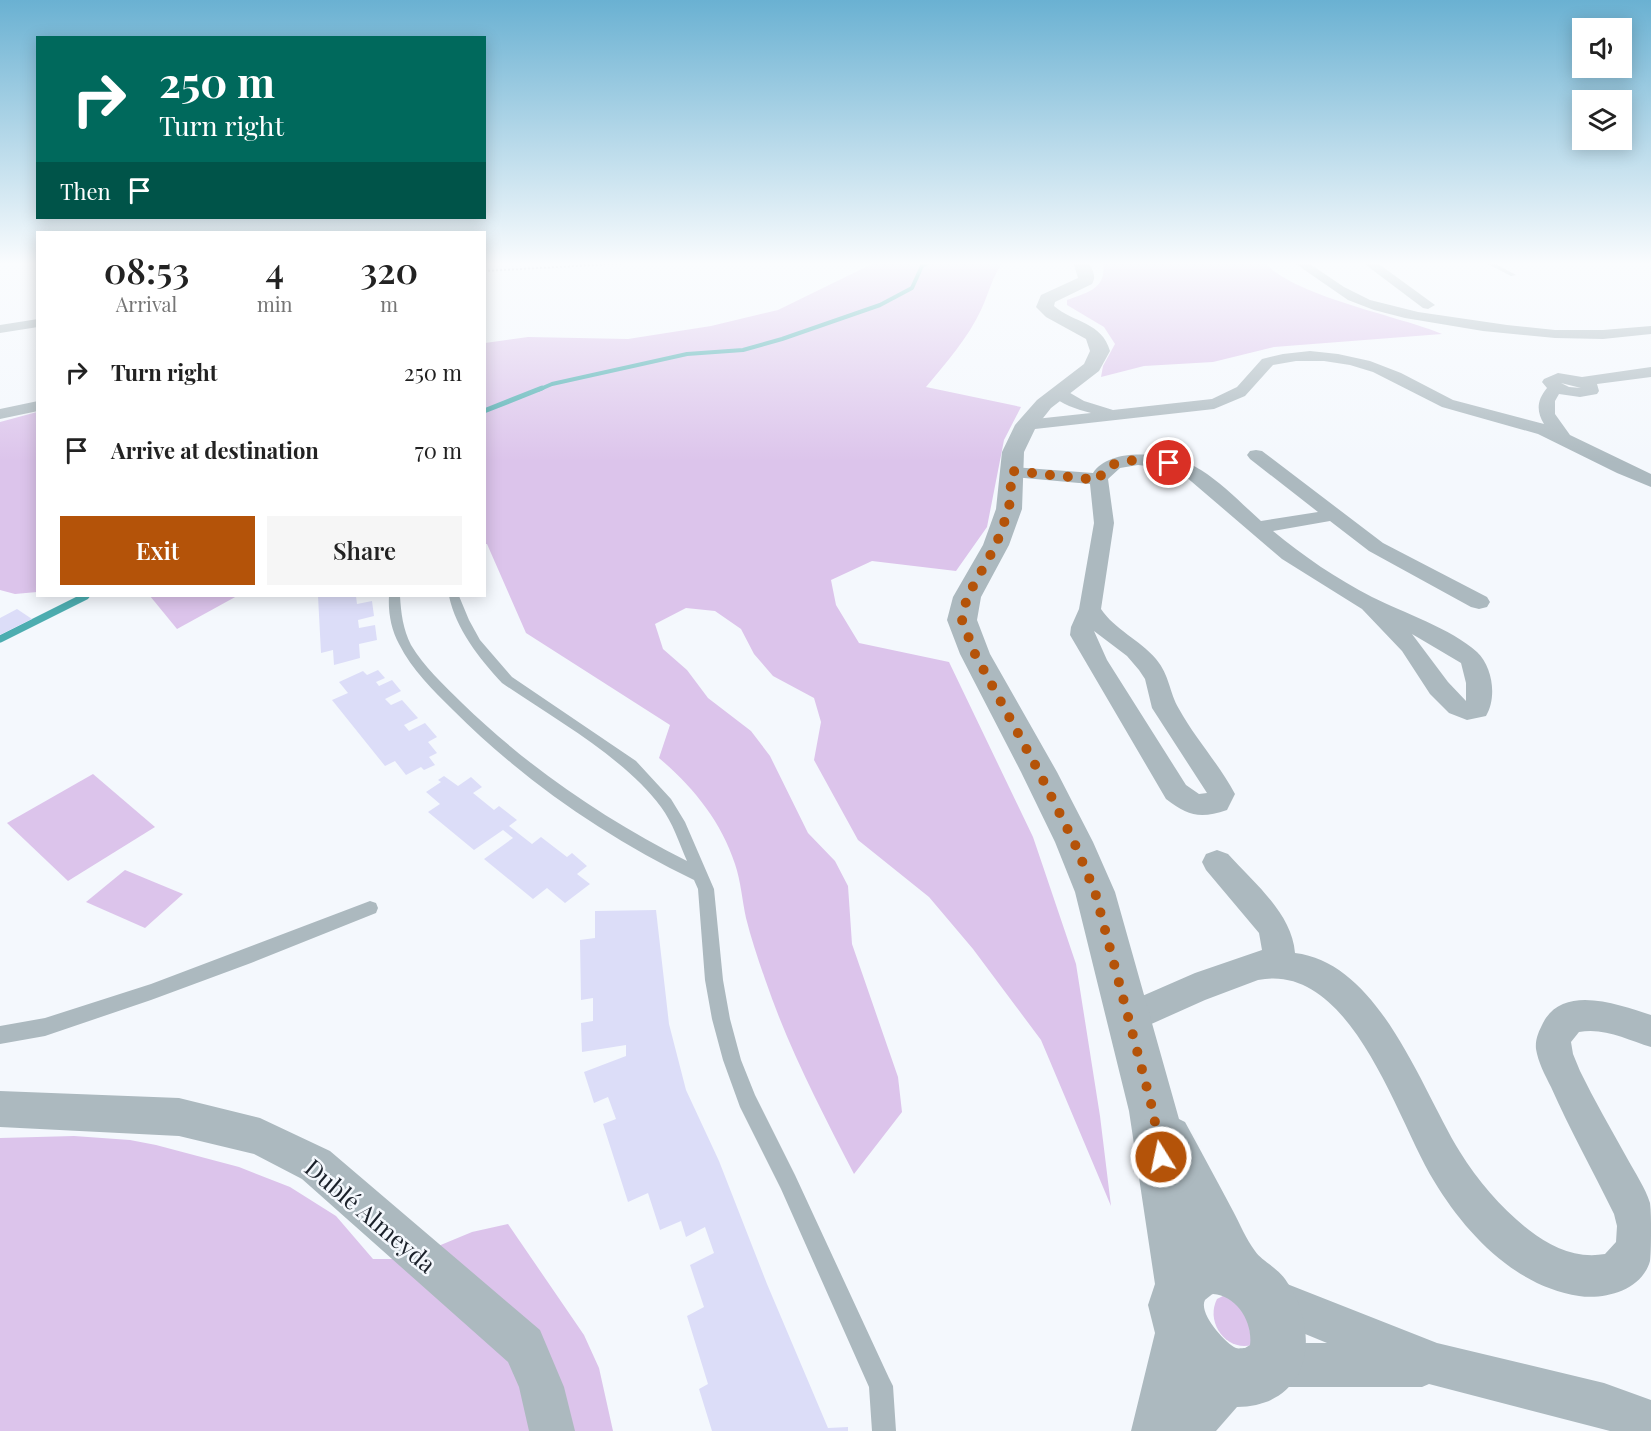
<!DOCTYPE html>
<html lang="en">
<head>
<meta charset="utf-8">
<style>
  :root { --surface:#fff; --page:#f6f6f6; --text:#222; --muted:#767676; --accent:#b45309 }
  body { margin:0; font-family:"Playfair Display",serif; background:var(--page); color:var(--text); height:100vh; display:flex; flex-direction:column; font-size:22px; white-space:nowrap }
  * { box-sizing:border-box; margin:0 }
  p { font-size:20px; color:var(--muted) }
  .icon { flex:none; width:33px; height:33px; fill:none; stroke:currentColor; stroke-width:2; stroke-linecap:round; stroke-linejoin:round }
  .map { position:relative; flex:1; overflow:hidden }
  .sheet { position:absolute; left:36px; top:231px; width:450px; height:366px; display:flex; flex-direction:column; background:var(--surface); border-radius:0px; box-shadow:0 3px 15px #0003 }
  .sheet>* { flex:none }
  .banner { position:absolute; left:36px; top:36px; width:450px; height:183px; border-radius:0px; box-shadow:0 3px 15px #0003; background:#00695c; color:#fff; overflow:hidden }
  .controls { position:absolute; left:1572px; top:18px; display:grid; gap:12px }
  .controls a { display:grid; place-items:center; width:60px; height:60px; border-radius:0px; background:var(--surface); box-shadow:0 3px 15px #0003; font-size:30px }
  .pin { position:absolute; display:grid; place-items:center; width:51px; height:51px; color:#fff; margin:-26px; border:3px solid #fff; border-radius:50%; box-shadow:0 2px 6px #0007 }
  .me { position:absolute; width:66px; margin:-33px; rotate:350deg; stroke-linejoin:round; filter:drop-shadow(0 0 4px #0008) }
  .turn { display:flex; align-items:center; gap:21px; height:126px; padding:0 24px; font-size:27px }
  .turn .icon { width:78px; height:78px; stroke-width:2.5 }
  .turn b { display:block; font-size:42px; line-height:51px }
  .then { display:flex; align-items:center; height:57px; padding:0 24px; background:#0003; gap:12px; font-size:22px }
  .eta { display:flex; justify-content:space-evenly; align-items:center; height:102px; text-align:center }
  .eta b { font-size:36px; font-weight:600; line-height:42px }
  .cta { display:flex; gap:12px; margin-top:auto; padding:12px 24px }
  .cta a { flex:1; height:69px; border-radius:0px; background:var(--accent); color:#fff; font-size:24px; font-weight:600; line-height:69px; text-align:center }
  .cta a+a { background:var(--page); color:var(--text) }
  ul { padding:0; list-style:none }
  li { display:flex; align-items:center; gap:18px; height:78px; padding:0 24px }
  li div { flex:1 }
  li b { display:block; font-size:22px }
  li em { font-style:normal }
  .map>svg:first-child { display:block }
</style>
</head>
<body>
<div class="map">
<svg width="1651" height="1431" viewBox="0 0 1651 1431">
  <rect width="100%" height="100%" fill="#f4f8fd"/>
  <g fill="#dcc4eb">
    <path d="M876,262H1003C992,277 989,293 981,310C968,338 946,363 926,387L1021,407L1004,440L987,527L956,571L872,561L831,580L836,605L859,643L949,662L1033,837L1076,964L1100,1116L1111,1206L1041,1040L973,949L929,897L858,840L814,760L821,722L814,698L773,676L754,654L741,629L715,611L686,608L655,624L663,649L687,670L708,698L751,731L770,756L808,833L835,861L848,886L852,944L898,1077L902,1112L854,1174C821,1110 788,1047 765,979C758,959 751,938 746,918C742,900 741,882 735,864C721,821 693,787 659,758L670,725L526,633L487,544H485V343L528,337L628,339L711,326L778,310Z"/>
    <path d="M1103,262H1264C1295,297 1396,315 1442,334L1274,347L1213,362L1144,366L1101,377L1103,366L1115,344L1104,327L1067,305V300C1088,292 1107,289 1103,262Z"/>
    <path d="M37,412V592L15,594L0,590V422Z"/>
    <path d="M150,596H237L177,629Z"/>
    <path d="M93,774L155,827L68,881L7,823Z"/>
    <path d="M125,870L183,894L145,928L86,902Z"/>
    <path d="M74,1136L130,1140L156,1145L239,1167L290,1187L336,1216L373,1259H407L472,1232L508,1224L584,1335L599,1368L613,1431H0V1138Z"/>
    <path d="M1223,1296L1245,1300L1252,1345C1226,1352 1205,1322 1217,1299Z"/>
  </g>
  <g fill="none" stroke-linecap="round" stroke-linejoin="round">
    <path stroke="#4dadb0" stroke-width="4" d="M538,390L552,384L687,354L743,350L782,339L880,305L912,288L922,266L929,262"/>
    <path stroke="#4dadb0" stroke-width="5" d="M484,411L542,388"/>
    <path stroke="#4dadb0" stroke-width="7" d="M0,639L86,596"/>
  </g>
  <g fill="#dcddf8">
    <path d="M318,596H356L357,604L372,601L374,616L358,620L359,628L375,625L377,640L359,644L360,658L334,665L333,650L321,653Z"/>
    <path d="M17,609L32,619L0,635V618Z"/>
    <path d="M378,670L385,678L376,682L379,686L392,680L401,691L385,699L391,705L402,700L418,718L404,725L409,731L425,723L437,737L428,742L437,753L429,757L435,765L424,770L421,767L406,775L395,761L385,766L332,700L348,693L339,682L363,671L367,675Z"/>
    <path d="M444,776L458,786L471,777L482,787L473,793L494,810L499,806L517,820L509,826L532,844L541,837L567,857L572,853L587,866L577,874L590,884L565,903L547,888L533,899L484,859L513,838L503,830L474,850L428,812L440,804L426,792L441,782L438,780Z"/>
    <path d="M656,910L669,1024L686,1090L719,1161L767,1284L828,1428L848,1427V1431H712L699,1389L708,1384L687,1316L704,1307L690,1265L714,1253L705,1227L686,1237L681,1221L660,1230L648,1193L628,1202L603,1124L616,1119L608,1097L594,1103L584,1072L626,1056V1045L582,1052L581,1023L593,1021V998L581,1000L580,940L595,938V911Z"/>
  </g>
  <g fill="none" stroke-linecap="round" stroke-linejoin="round">
    <path stroke="#a0a5ac" stroke-width="2" stroke-dasharray="2 2" stroke-linecap="butt" d="M484,271L649,262"/>
    <g fill="#acb9bf" fill-rule="evenodd">
      <path d="M1484,262H1492L1516,275L1511,276Z"/>
      <path d="M389,596H400C401,613 403,629 411,645C424,667 444,685 462,703C529,768 604,819 687,861C679,843 673,823 661,807C625,758 553,718 502,683C479,658 456,629 449,596H459L469,620L480,640L512,677L636,761L671,799L685,822L714,889L723,980L730,1019L741,1060L755,1095L795,1175L889,1378L893,1386L896,1431H872L869,1387L781,1189L740,1107L723,1060L712,1019L705,980L698,889L694,880C605,837 523,780 453,710C433,690 412,670 399,644C391,629 388,612 389,596Z"/>
      <path d="M370,901L376,903L378,908L376,913L251,963L151,1000L45,1036L0,1044V1026L45,1018L151,984Z"/>
    </g>
    <g fill="#acb9bf" fill-rule="evenodd">
      <path d="M1293,262H1307L1344,287L1370,300L1418,312L1507,325L1555,330H1603L1651,326V334L1603,339L1555,338L1483,331L1405,318L1374,310L1348,300Z"/>
      <path d="M1362,262H1376L1435,305L1428,309L1423,308Z"/>
      <path d="M38,319V327L0,333V325Z"/>
      <path d="M1310,351L1338,354L1370,361L1401,373L1453,400L1544,424C1536,411 1537,400 1547,388L1542,382L1544,379L1558,373L1582,377L1651,367V377L1597,384L1599,391L1597,394L1580,397L1559,394L1555,401V414L1570,435L1651,474V487L1617,473L1538,434L1442,407L1373,372L1350,365L1324,361H1296L1273,365L1245,396L1214,409L1026,430L1020,429L1018,425L1020,421L1026,420L1091,413C1077,409 1060,405 1051,393L1053,390H1065L1084,401L1113,410L1212,399L1237,387L1262,359L1283,354ZM1561,383L1581,388L1569,387Z"/>
      <path d="M38,401V411L0,419V409Z"/>
      <path d="M1256,450L1262,451L1383,543L1487,597L1490,602L1487,607L1479,609L1471,607L1369,551L1330,521L1273,531C1303,556 1337,579 1372,597C1402,612 1452,629 1477,652C1493,667 1497,698 1486,716L1467,720L1449,713L1430,694L1402,651L1362,609L1282,559L1185,476L1164,468L1138,465L1120,468L1108,479L1114,523L1101,609C1115,630 1139,639 1156,659C1170,676 1169,692 1179,709C1195,738 1219,764 1235,794L1227,810C1200,819 1188,816 1166,799L1070,635L1071,627L1079,609L1094,523L1090,484L1012,477L1006,476L1003,472L1006,468L1012,467L1093,473C1112,444 1176,454 1201,470C1223,484 1242,504 1261,521L1318,512L1250,459L1247,455L1250,451ZM1094,631L1127,656L1139,670L1145,679L1152,708L1207,793L1199,794L1186,785L1107,660ZM1412,634L1461,663L1466,683V701L1448,682Z"/>
      <path d="M1217,850L1228,854C1253,882 1292,913 1295,953C1380,963 1421,1089 1460,1152C1478,1181 1502,1209 1529,1230C1551,1247 1576,1259 1605,1254L1616,1242L1617,1226L1614,1214C1593,1171 1570,1130 1551,1087C1545,1075 1538,1062 1536,1049C1535,1039 1539,1031 1543,1023C1563,983 1620,1005 1651,1015V1047C1628,1040 1604,1027 1579,1032L1571,1042L1573,1054L1580,1071C1594,1100 1611,1129 1627,1158C1635,1173 1645,1187 1650,1203C1651,1211 1651,1221 1651,1230C1651,1240 1651,1252 1650,1261C1642,1290 1605,1300 1579,1296C1515,1286 1466,1234 1434,1181C1397,1121 1352,961 1258,980L1205,1000L1129,1034L1117,1029L1112,1018L1117,1007L1195,973L1262,950L1259,933L1206,870L1202,862L1206,854Z"/>
      <path d="M0,1091L179,1098L260,1118L330,1151L540,1330L564,1387L575,1431H529L519,1387L508,1362L302,1179L254,1154L179,1136L0,1127Z"/>
      <path d="M1267,1276L1437,1343L1604,1383L1651,1400V1431H1610L1429,1384L1422,1387H1271L1255,1381L1249,1365L1255,1349L1271,1343H1327L1252,1312L1246,1297L1252,1282Z"/>
    </g>
    <path fill="#acb9bf" fill-rule="evenodd" d="M1073,262H1089C1092,270 1097,276 1092,284L1055,302L1054,306C1074,323 1102,322 1110,351L1099,371L1051,408L1036,427L1024,452L1022,509L1009,545L981,597L977,620L990,654L1057,772L1093,842L1115,892L1179,1119L1185,1122C1201,1151 1217,1181 1233,1211C1240,1224 1246,1239 1255,1251C1261,1260 1276,1267 1285,1279C1322,1331 1312,1406 1237,1407L1216,1431H1131L1155,1333L1148,1305L1155,1284L1129,1111L1075,892L1055,842L1021,772L960,654L947,620L953,597L983,545L996,509L1002,452L1015,425L1037,400L1084,364L1090,351L1086,339L1046,317L1036,307L1041,295L1078,278ZM1213,1294C1237,1296 1253,1322 1250,1345L1245,1348C1243,1348 1238,1349 1236,1348C1225,1343 1198,1313 1205,1300C1206,1299 1212,1294 1213,1294Z"/>
  </g>
  <linearGradient id="sky" x2="0" y2="1"><stop stop-color="#6ab1d2"/><stop offset="0.57" stop-color="#fafcfe"/><stop offset="1" stop-color="#fafcfe" stop-opacity="0"/></linearGradient>
  <rect width="1651" height="462" fill="url(#sky)"/>
  <g fill="none" stroke-linecap="round" stroke-linejoin="round">
    <path stroke="#b45309" stroke-width="10" stroke-dasharray="0 18" d="M1161,1157L1153,1111L1095,892L1074,842L1039,772L975,654L962,620L967,597L996,545L1009,509L1012,471L1099,480C1107,454 1149,460 1169,463"/>
  </g>
  <g text-anchor="middle" dominant-baseline="central" stroke-width="5" stroke-linejoin="round" paint-order="stroke">
    <g font-size="24" fill="#1b212a" stroke="#f4f8fd">
      <text transform="translate(371 1215) rotate(40)">Dublé Almeyda</text>
    </g>
  </g>
</svg>
<div class="controls">
<a><svg class="icon" aria-label="sound" viewBox="0 0 24 24"><path d="M4 9h4l5-4v14l-5-4H4zM17 9q2 3 0 6"/></svg></a>
<a><svg class="icon" aria-label="layers" viewBox="0 0 24 24"><path d="M12 4l9 5-9 5-9-5zM3 14l9 5 9-5"/></svg></a>
</div>
<div class="pin" style="left:1169px;top:463px;background:#d93025"><svg class="icon" aria-label="arrive" viewBox="0 0 24 24"><path d="M6 21V4h12l-3 4 3 4H6"/></svg></div>
<svg class="me" style="left:1161px;top:1157px" viewBox="-20 -20 40 40"><circle r="17" fill="#b45309" stroke="#fff" stroke-width="3"/><path d="M0-11L8 9 0 5-8 9z" fill="#fff"/></svg>
<div class="banner">
<div class="turn"><svg class="icon" aria-label="right" viewBox="0 0 24 24"><path d="M7 20v-9h11M14 6l5 5-5 5"/></svg><div><b>250 m</b>Turn right</div></div>
<div class="then">Then<svg class="icon" aria-label="arrive" viewBox="0 0 24 24"><path d="M6 21V4h12l-3 4 3 4H6"/></svg></div>
</div>
<section class="sheet">
<div class="eta">
<div><b>08:53</b><p>Arrival</p></div>
<div><b>4</b><p>min</p></div>
<div><b>320</b><p>m</p></div>
</div>
<ul>
<li><svg class="icon" aria-label="right" viewBox="0 0 24 24"><path d="M7 20v-9h11M14 6l5 5-5 5"/></svg><div><b>Turn right</b></div><em>250 m</em></li>
<li><svg class="icon" aria-label="arrive" viewBox="0 0 24 24"><path d="M6 21V4h12l-3 4 3 4H6"/></svg><div><b>Arrive at destination</b></div><em>70 m</em></li>
</ul>
<div class="cta"><a>Exit</a><a>Share</a></div>
</section>
</div>
</body>
</html>
